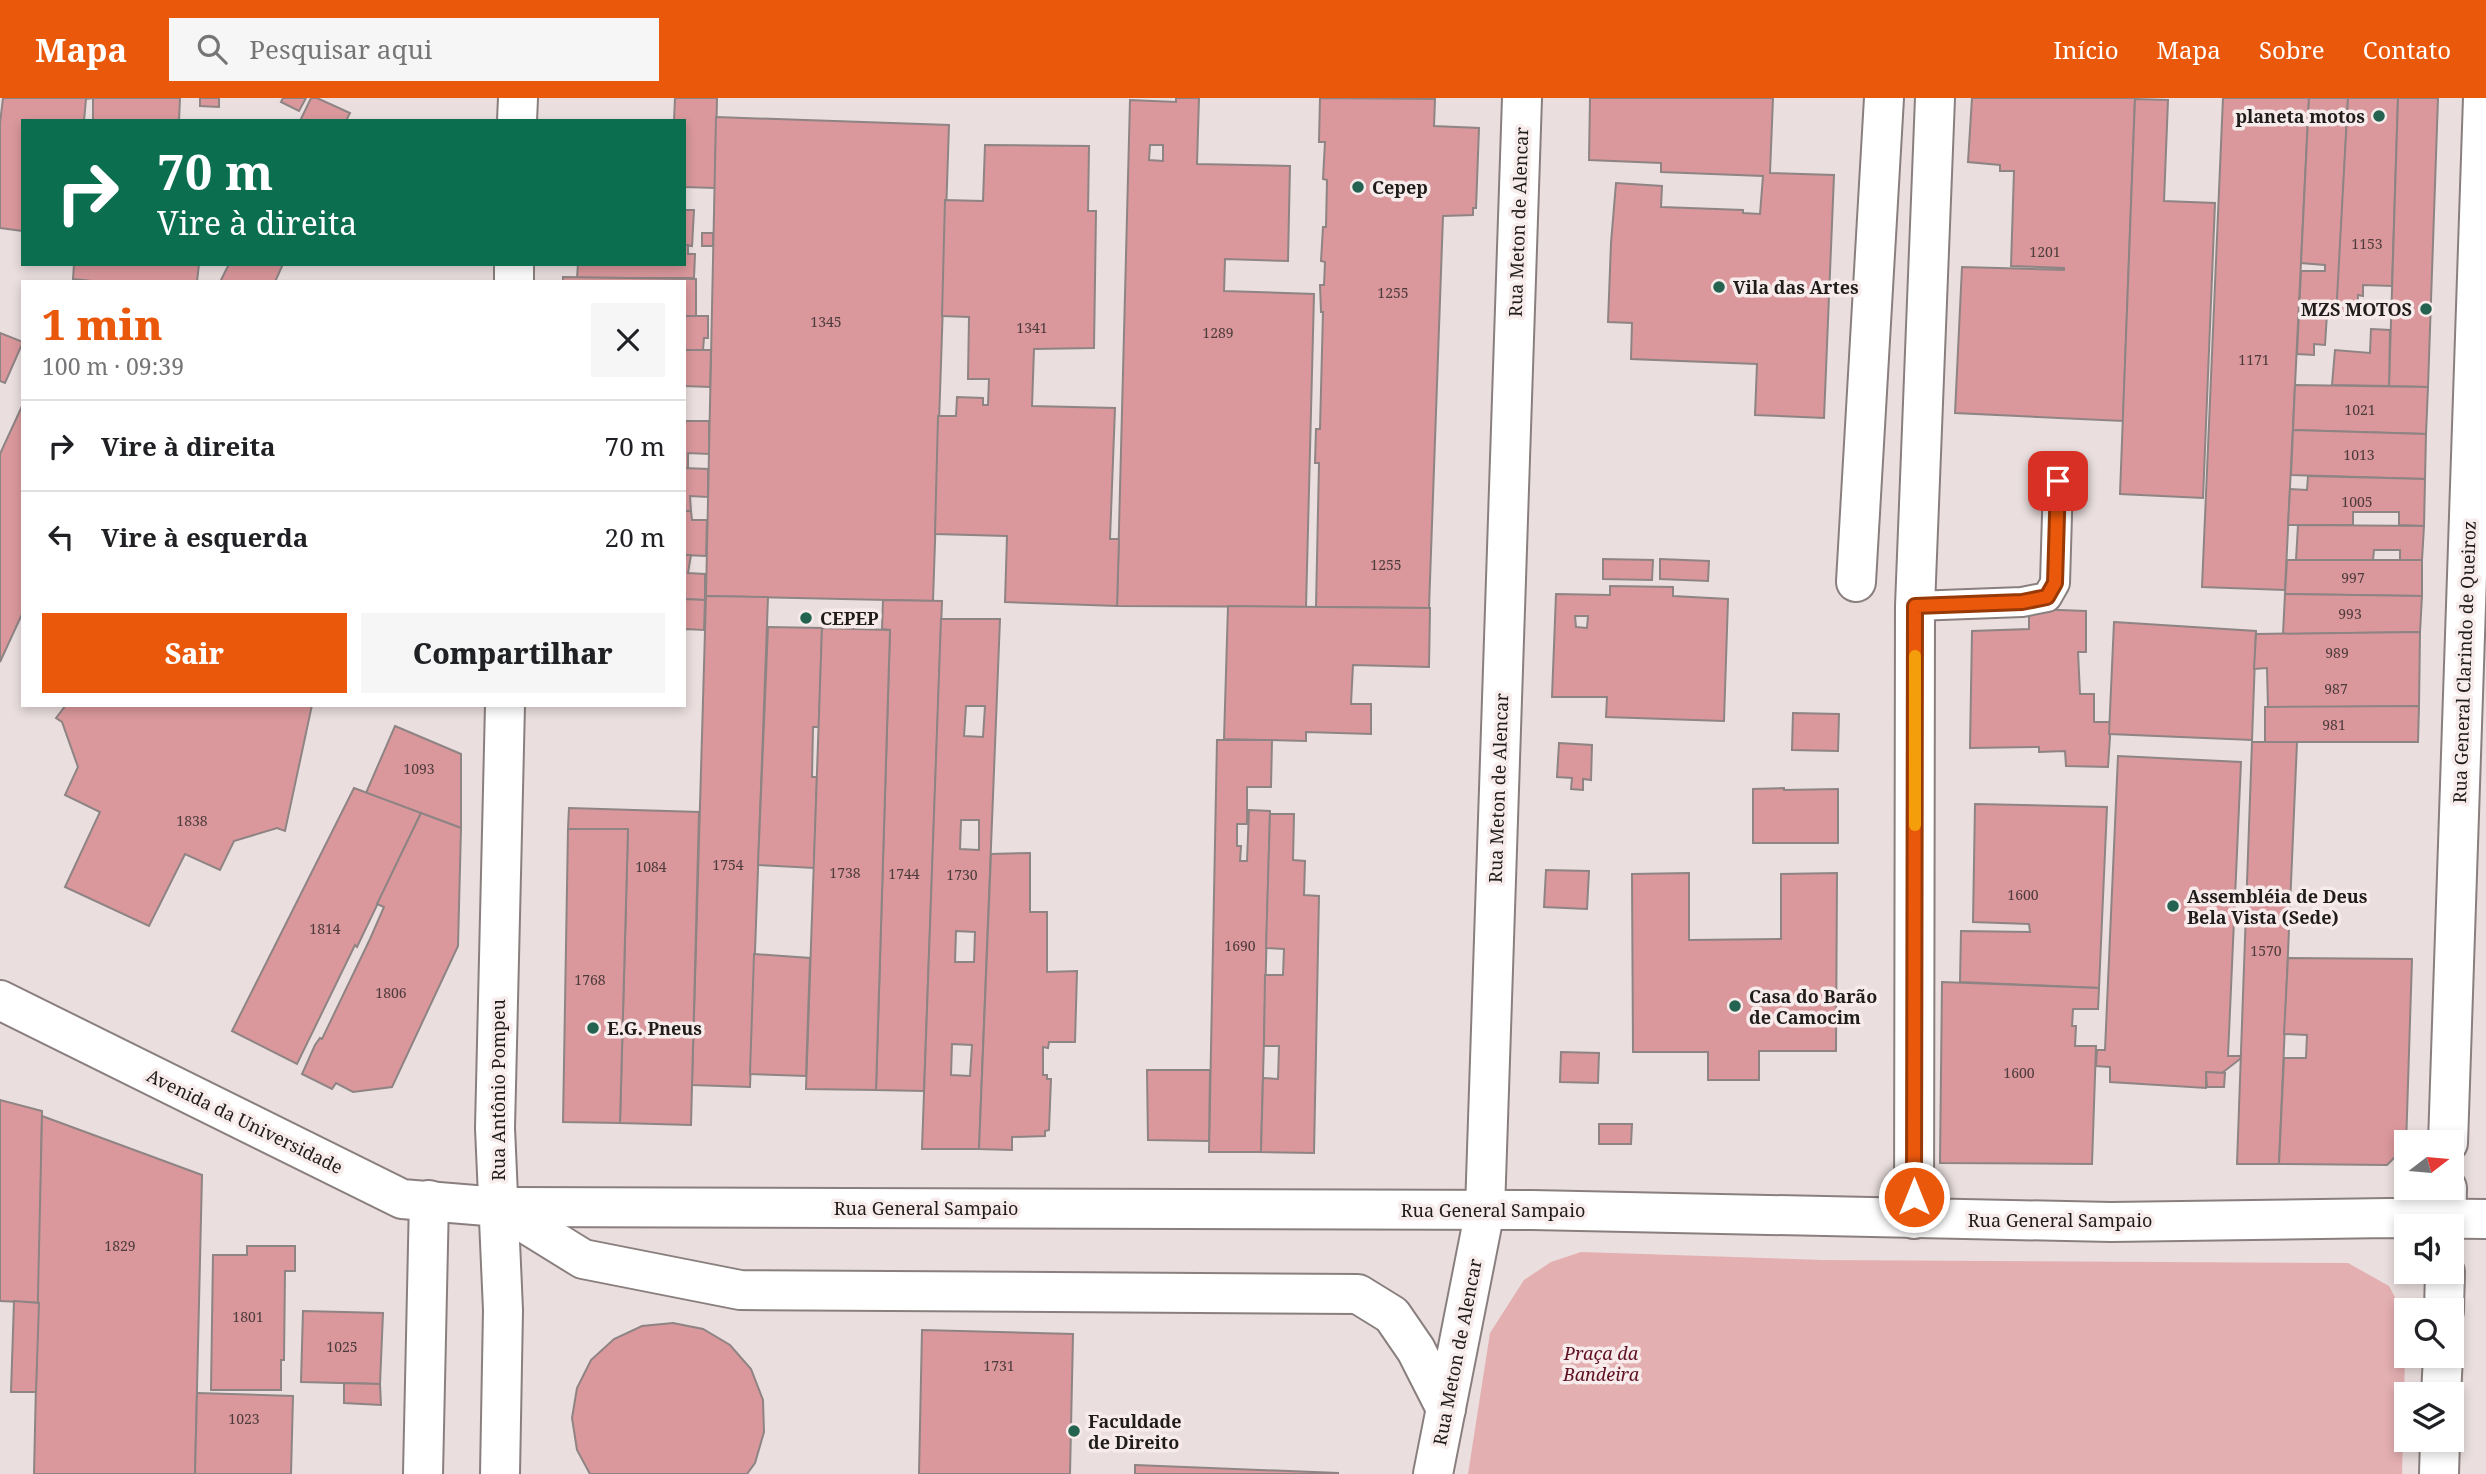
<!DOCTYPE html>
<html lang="pt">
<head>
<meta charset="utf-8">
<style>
  :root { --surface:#fff; --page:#f6f6f6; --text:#202124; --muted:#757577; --line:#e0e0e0; --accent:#ea580c }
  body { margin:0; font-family:"Noto Serif",serif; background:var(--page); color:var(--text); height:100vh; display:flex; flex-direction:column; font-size:26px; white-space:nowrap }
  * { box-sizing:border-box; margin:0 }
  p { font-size:23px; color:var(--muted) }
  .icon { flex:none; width:38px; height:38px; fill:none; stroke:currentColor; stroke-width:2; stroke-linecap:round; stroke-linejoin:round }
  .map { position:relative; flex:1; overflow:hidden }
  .sheet { position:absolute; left:21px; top:182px; width:665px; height:427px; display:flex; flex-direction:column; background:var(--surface); border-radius:0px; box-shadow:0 4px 10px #0003 }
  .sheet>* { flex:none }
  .banner { position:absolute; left:21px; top:21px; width:665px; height:147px; border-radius:0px; box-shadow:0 4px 10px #0003; background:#0b6e4f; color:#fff; overflow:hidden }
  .needle { width:46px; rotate:74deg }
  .controls { position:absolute; left:2394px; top:1032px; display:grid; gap:14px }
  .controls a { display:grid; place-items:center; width:70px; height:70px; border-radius:0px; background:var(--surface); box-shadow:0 4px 10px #0003; font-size:35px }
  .pin { position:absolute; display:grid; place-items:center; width:60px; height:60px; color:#fff; margin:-30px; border-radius:14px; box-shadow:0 4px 10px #0006 }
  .me { position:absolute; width:77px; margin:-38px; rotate:0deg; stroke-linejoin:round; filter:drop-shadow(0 0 5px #0008) }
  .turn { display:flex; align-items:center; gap:24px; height:147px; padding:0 21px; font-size:32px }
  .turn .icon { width:91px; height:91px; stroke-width:2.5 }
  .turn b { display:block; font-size:49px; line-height:60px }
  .round { display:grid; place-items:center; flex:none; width:74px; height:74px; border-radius:0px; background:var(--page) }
  .headline { display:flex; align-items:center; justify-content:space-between; height:119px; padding:0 21px }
  h1 { font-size:42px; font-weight:800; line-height:52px; color:var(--accent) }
  .action { display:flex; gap:14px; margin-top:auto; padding:14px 21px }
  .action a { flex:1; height:80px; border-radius:0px; background:var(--accent); color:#fff; font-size:28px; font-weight:800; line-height:80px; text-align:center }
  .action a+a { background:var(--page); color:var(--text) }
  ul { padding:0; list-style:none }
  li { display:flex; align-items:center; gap:21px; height:91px; padding:0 21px; border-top:2px solid var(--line) }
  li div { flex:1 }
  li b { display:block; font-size:26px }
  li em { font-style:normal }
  header { display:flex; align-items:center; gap:42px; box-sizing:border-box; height:98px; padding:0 35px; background:var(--accent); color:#fff }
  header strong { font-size:33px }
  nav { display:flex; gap:38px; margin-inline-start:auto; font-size:24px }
  .search { width:490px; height:63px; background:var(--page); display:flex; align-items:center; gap:18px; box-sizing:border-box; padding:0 24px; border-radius:0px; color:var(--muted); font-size:26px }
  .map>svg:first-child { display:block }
</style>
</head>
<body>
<header>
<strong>Mapa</strong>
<div class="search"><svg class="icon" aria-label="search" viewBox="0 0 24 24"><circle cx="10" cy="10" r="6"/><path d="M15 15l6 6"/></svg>Pesquisar aqui</div>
<nav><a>Início</a><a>Mapa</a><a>Sobre</a><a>Contato</a></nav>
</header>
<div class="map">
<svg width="2486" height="1376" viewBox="0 0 2486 1376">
  <rect width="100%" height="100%" fill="#eadede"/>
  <path fill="#e3afb1" d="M1581,1154L1822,1162L2348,1165L2389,1188L2406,1220L2402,1376H1468L1490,1235L1524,1182L1551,1164Z"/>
  <g fill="#da989c" stroke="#8f8484" stroke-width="2" fill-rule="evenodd">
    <path d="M3,0H93L86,1L84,23H23V133L0,130V25Z"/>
    <path d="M93,0H180L179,23H93Z"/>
    <path d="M200,0H219V9L200,8Z"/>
    <path d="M283,0H306L299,13L281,4Z"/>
    <path d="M311,0H317L350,15L346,23H300Z"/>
    <path d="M675,0H717L715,90L684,89V23H674Z"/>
    <path d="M1176,0H1199L1197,66L1290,68L1288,163L1225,161L1224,193L1314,196L1306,509L1117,508L1130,2L1176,4ZM1150,47H1163V63L1149,62Z"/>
    <path d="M1320,0L1435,1L1434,28L1479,30L1476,110H1473V117L1443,118L1429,510L1316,509L1319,365H1315L1316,331H1320L1323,214H1321L1320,187H1324L1325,164L1321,163L1323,129H1326L1327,82L1323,81L1325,44H1319Z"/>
    <path d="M1590,0H1773L1770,75L1834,77L1824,320L1755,317L1757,266L1631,261L1632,225L1608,224L1611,145L1616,85L1662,88L1661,109L1743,112V115L1760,116L1763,78L1661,74V65L1589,62Z"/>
    <path d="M1972,0H2135L2123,323L1955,315L1962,169L2064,172V170L2011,168L2014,73H2000V67L1968,64Z"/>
    <path d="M2223,0H2309L2285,492L2202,489Z"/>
    <path d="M2309,0H2348L2337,216H2327L2325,247L2314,246V257L2297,256L2301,173H2325V167L2301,165Z"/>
    <path d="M2348,0H2398L2392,188L2363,187V198L2358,197L2357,218H2336Z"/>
    <path d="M2398,0H2438L2428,289L2389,288Z"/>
    <path d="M2135,1L2168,2L2164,103L2215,105L2203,400L2120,396Z"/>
    <path d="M716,19L949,27L933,503L706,498Z"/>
    <path d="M985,47L1089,48L1088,113H1096L1094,250L1034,251L1032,308L1115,310L1110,441H1119L1117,508L1005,504L1007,438L935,436L938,318H956L957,299L983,300V307H988L989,281H968L969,219L942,218L945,102L983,103Z"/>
    <path d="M684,112H694L692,148L684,147Z"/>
    <rect x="702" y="135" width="11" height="13"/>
    <path d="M684,147H688V156H695L694,180H577L578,166H684Z"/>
    <path d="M74,166H199L197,184H101L73,181Z"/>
    <path d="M229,166H283L275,184H220Z"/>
    <path d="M563,179L696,181V218H684V184H563Z"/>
    <path d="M684,218H708V240H704L703,252H684Z"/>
    <path d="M2371,231L2390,232L2389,288L2332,287L2335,252L2370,255Z"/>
    <path d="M0,235L23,244L5,285L0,283Z"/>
    <path d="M684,252H711L710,289L684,288Z"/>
    <path d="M2295,287L2428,289L2426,336L2293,332Z"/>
    <path d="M23,306V514L0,564V356Z"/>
    <path d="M684,323H709V356L688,355V370H684Z"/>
    <path d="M2293,332L2426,336L2425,381L2291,377Z"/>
    <path d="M684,370L708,371V399L690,398L691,413H684Z"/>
    <path d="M2308,378L2425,381L2424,428L2399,427V414H2353V427H2288L2290,391L2307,392Z"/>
    <path d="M684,413H691L692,422H707L706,458L684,457Z"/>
    <path d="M2298,427L2424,428L2422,462H2400V452H2374L2373,462H2296Z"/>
    <path d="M684,457H691L688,475L705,476V502L684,501Z"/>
    <path d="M1603,461L1653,462L1652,482L1603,481Z"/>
    <path d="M1660,461L1709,463L1708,483L1660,481Z"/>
    <path d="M2287,462H2422V498L2285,496Z"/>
    <path d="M1610,488L1673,489V498L1728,501L1724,623L1606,619L1607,599H1552L1556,496L1610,497ZM1575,518H1588L1587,530L1576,529Z"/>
    <path d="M2285,496L2422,498L2420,534L2283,536Z"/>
    <path d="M706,498L768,499L750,989L692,987Z"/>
    <path d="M684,501L705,502L704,532L685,531V548Z"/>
    <path d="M883,502L942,503L924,993L876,992L890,532L882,531Z"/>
    <path d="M1228,508L1430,510L1429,569L1353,567L1351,606H1371V636L1306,634V643L1224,641Z"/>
    <path d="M2029,511L2086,513V554H2078L2080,596H2094V624H2111L2108,669L2066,668L2065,653L2039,654V649L1970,650L1972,533L2029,531Z"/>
    <path d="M941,521H1000L979,1051H922ZM966,608H985L983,639L964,638ZM961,722H979V752L960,751ZM956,833L975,834L974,864H955ZM952,946L972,947L970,978L951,977Z"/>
    <path d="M2114,524L2256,533L2252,642L2109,636Z"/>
    <path d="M768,529L822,530L819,629H813L812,679H817L814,770L758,767Z"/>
    <path d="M822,530L890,532L876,992L806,991Z"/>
    <path d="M2420,534L2419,608L2268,610L2267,570L2254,571L2256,536Z"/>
    <path d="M66,607H312L285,733L277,730L234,743L220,772L185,756L149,828L65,789L100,714L65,697L78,669L62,624L56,620Z"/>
    <path d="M2419,608L2418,644H2265V609Z"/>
    <path d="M1793,615L1839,616L1838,653L1792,652Z"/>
    <path d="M395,628L461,656V730L366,695Z"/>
    <path d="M1217,642H1272L1271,689H1247V726H1237V748H1241L1240,763H1247L1249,712L1270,713L1261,1054H1209Z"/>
    <path d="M2252,644H2297L2279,1066H2237Z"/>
    <path d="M1559,645L1592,647L1591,682L1583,681V692L1571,691L1572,680L1557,679Z"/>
    <path d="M2118,658L2241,664L2228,958H2241L2240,961L2222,975L2206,974V990L2110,984V969L2096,968L2097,952H2105Z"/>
    <path d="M354,690L421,715L357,849L355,847L297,966L232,933Z"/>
    <path d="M1784,690V692L1838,691V745H1753V691Z"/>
    <path d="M1975,706L2107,709L2099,890L1960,884L1961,833L2030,834L2029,826L1973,824Z"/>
    <path d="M569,710L699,714L691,1027L620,1025L628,731H568Z"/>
    <path d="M421,715L461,730L458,848L392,989L353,994L336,985L332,991L302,976L315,947L320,940L322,941L370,841L384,809L377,806Z"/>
    <path d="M1270,716H1294L1293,762L1305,763L1304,797L1319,798L1314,1055L1261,1054L1263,980L1278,981L1279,948H1264L1265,877H1283L1284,851L1266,850Z"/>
    <path d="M568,731H628L620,1025L563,1024Z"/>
    <path d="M1030,755V814H1047V874L1077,873L1075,944H1049L1048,950L1043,949V977H1047V981H1051L1049,1032L1045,1033V1038L1012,1039V1052L979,1051L991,756Z"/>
    <path d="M1546,772L1589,773L1587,811L1544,809Z"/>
    <path d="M1689,775V842L1781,841V776L1837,775L1836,953H1759V982H1708V954H1633L1632,776Z"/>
    <path d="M754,856L810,860L806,978L750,976Z"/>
    <path d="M2288,860L2412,861L2406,1048L2387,1067L2279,1066L2284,960H2306L2307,937L2284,936Z"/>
    <path d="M1942,884L2099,890L2098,911H2073L2072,928H2076L2075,948H2096L2092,1066L1940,1065Z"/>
    <path d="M1561,954L1599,955L1598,985L1560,984Z"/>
    <path d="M1147,972H1210L1209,1043L1148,1042Z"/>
    <path d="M2206,974L2225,975L2224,989H2207Z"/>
    <path d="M0,1002L42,1013L39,1205L0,1203Z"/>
    <path d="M42,1018L202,1077L195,1376H34Z"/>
    <path d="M1599,1026H1632L1631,1046H1599Z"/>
    <path d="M247,1148H295V1173H285L284,1262H281V1292H211L213,1157H247Z"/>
    <path d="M14,1203L39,1205L36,1294H11Z"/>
    <path d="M303,1213L383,1215L380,1286L301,1284Z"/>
    <path d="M673,1225L703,1231L730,1247L751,1271L763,1302L764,1334L755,1365L747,1376H590L577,1352L572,1320L577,1290L591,1262L614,1241L642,1228Z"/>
    <path d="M922,1232L1073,1236L1070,1376H919Z"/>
    <path d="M344,1285L380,1286L381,1307L344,1305Z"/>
    <path d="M197,1295L293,1298L291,1376H195Z"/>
    <path d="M1135,1367L1338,1375V1376H1135Z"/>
  </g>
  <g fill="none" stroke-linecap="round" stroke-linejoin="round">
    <defs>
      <path id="lane" d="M1915,508L2022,504L2047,499L2055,485L2058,383"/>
      <g id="street">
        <path d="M517,23L518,0"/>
        <path d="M514,184V166"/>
        <path d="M1856,484L1884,0"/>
        <path d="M2448,1045L2483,0"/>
        <path d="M1914,1121L1915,508L1935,0"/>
        <path d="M2446,1129L2447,1090"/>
        <path d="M2444,1213L2445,1174"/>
        <path d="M2441,1297L2443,1258"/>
        <path d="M423,1376L429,1102"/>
        <path d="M500,1376L503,1212L495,1030L505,607"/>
        <path d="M2439,1376L2440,1342"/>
      </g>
      <g id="secondary">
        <path d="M0,902L402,1101L499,1109L1532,1112L2111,1124L2389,1120L2486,1121"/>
        <path d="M499,1109L583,1161L740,1192L1358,1196L1392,1217L1416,1252L1446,1311"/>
        <path d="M1433,1376L1485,1112L1522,0"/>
      </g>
    </defs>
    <use href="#lane" stroke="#8a7f7f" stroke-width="32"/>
    <use href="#street" stroke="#8a7f7f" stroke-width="42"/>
    <use href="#secondary" stroke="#8a7f7f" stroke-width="42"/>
    <use href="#lane" stroke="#fff" stroke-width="28"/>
    <use href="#street" stroke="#fff" stroke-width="38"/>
    <use href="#secondary" stroke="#fff" stroke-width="38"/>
  </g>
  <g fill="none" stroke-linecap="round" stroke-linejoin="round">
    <defs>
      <path id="route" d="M1914,1099L1915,508L2022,504L2047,499L2055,485L2058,383"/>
    </defs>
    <use href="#route" stroke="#983908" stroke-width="18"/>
    <use href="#route" stroke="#ea580c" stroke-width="12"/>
    <path stroke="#f59e0b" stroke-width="12" d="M1915,727V558"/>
  </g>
  <g fill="#24634f" stroke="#f7ebeb" stroke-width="2.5">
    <circle cx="2379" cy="18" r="7"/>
    <circle cx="1358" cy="89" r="7"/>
    <circle cx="1719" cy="189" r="7"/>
    <circle cx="2426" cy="211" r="7"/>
    <circle cx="806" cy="520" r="7"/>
    <circle cx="2173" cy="808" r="7"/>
    <circle cx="1735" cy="908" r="7"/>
    <circle cx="593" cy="930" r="7"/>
    <circle cx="1074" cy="1333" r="7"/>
  </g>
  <g text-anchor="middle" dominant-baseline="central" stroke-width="7" stroke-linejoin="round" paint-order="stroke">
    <g font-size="14" fill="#4e3b3c">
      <text x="2367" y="145">1153</text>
      <text x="2045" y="153">1201</text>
      <text x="1393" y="194">1255</text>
      <text x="826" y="223">1345</text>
      <text x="1032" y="229">1341</text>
      <text x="1218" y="234">1289</text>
      <text x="2254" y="261">1171</text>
      <text x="2360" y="311">1021</text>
      <text x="2359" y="356">1013</text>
      <text x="2357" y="403">1005</text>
      <text x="1386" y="466">1255</text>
      <text x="2353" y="479">997</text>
      <text x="2350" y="515">993</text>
      <text x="2337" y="554">989</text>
      <text x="2336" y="590">987</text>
      <text x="2334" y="626">981</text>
      <text x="419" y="670">1093</text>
      <text x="192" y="722">1838</text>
      <text x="728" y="766">1754</text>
      <text x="651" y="768">1084</text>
      <text x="845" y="774">1738</text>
      <text x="904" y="775">1744</text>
      <text x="962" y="776">1730</text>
      <text x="2023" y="796">1600</text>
      <text x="325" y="830">1814</text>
      <text x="1240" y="847">1690</text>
      <text x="2266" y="852">1570</text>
      <text x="590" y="881">1768</text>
      <text x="391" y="894">1806</text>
      <text x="2019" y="974">1600</text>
      <text x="120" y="1147">1829</text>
      <text x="248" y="1218">1801</text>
      <text x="342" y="1248">1025</text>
      <text x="999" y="1267">1731</text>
      <text x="244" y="1320">1023</text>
    </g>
    <g font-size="18" font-weight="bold" fill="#201c1c" stroke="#f7ebeb" text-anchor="start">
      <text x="2365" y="18" text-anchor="end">planeta motos</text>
      <text x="1372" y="89">Cepep</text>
      <text x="1733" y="189">Vila das Artes</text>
      <text x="2412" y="211" text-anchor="end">MZS MOTOS</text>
      <text x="820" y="520">CEPEP</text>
      <text x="2187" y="798">Assembléia de Deus<tspan x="2187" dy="21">Bela Vista (Sede)</tspan></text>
      <text x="1749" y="898">Casa do Barão<tspan x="1749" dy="21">de Camocim</tspan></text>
      <text x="607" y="930">E.G. Pneus</text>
      <text x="1088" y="1323">Faculdade<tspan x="1088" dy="21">de Direito</tspan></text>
    </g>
    <g font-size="18" fill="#201c1c" stroke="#f7ebeb">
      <text transform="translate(1518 124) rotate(-88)">Rua Meton de Alencar</text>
      <text transform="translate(2464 564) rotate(-88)">Rua General Clarindo de Queiroz</text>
      <text transform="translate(1498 690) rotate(-88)">Rua Meton de Alencar</text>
      <text transform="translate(498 992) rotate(-90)">Rua Antônio Pompeu</text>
      <text transform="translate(245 1023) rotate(26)">Avenida da Universidade</text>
      <text x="926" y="1110">Rua General Sampaio</text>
      <text x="1493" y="1112">Rua General Sampaio</text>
      <text x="2060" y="1122">Rua General Sampaio</text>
      <text transform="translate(1457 1254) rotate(-79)">Rua Meton de Alencar</text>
    </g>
    <g font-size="18" font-style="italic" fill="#5f1020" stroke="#f7ebeb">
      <text x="1601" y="1255">Praça da<tspan x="1601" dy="21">Bandeira</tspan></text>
    </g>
  </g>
</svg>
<div class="controls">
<a><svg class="needle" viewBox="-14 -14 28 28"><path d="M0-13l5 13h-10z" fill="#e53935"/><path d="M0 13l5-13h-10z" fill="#757577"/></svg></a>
<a><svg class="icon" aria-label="sound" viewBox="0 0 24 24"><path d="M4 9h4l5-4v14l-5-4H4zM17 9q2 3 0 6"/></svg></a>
<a><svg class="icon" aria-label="search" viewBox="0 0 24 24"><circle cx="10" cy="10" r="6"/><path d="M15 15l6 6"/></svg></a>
<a><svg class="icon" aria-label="layers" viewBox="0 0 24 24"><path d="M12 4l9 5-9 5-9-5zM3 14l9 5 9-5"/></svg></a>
</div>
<div class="pin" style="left:2058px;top:383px;background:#d93025"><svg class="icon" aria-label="arrive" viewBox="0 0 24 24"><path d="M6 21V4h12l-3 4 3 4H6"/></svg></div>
<svg class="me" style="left:1914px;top:1099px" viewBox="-20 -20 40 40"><circle r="17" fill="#ea580c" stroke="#fff" stroke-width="3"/><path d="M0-11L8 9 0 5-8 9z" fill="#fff"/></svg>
<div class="banner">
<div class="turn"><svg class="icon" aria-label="right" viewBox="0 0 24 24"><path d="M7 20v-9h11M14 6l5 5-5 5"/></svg><div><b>70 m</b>Vire à direita</div></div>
</div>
<section class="sheet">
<div class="headline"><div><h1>1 min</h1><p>100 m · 09:39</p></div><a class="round"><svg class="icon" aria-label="close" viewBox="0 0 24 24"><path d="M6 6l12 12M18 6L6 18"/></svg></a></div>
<ul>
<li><svg class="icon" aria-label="right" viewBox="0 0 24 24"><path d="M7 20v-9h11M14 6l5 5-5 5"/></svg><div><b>Vire à direita</b></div><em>70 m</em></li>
<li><svg class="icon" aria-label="left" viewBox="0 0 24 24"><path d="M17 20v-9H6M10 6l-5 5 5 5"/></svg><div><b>Vire à esquerda</b></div><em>20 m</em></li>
</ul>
<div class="action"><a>Sair</a><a>Compartilhar</a></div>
</section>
</div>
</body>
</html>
